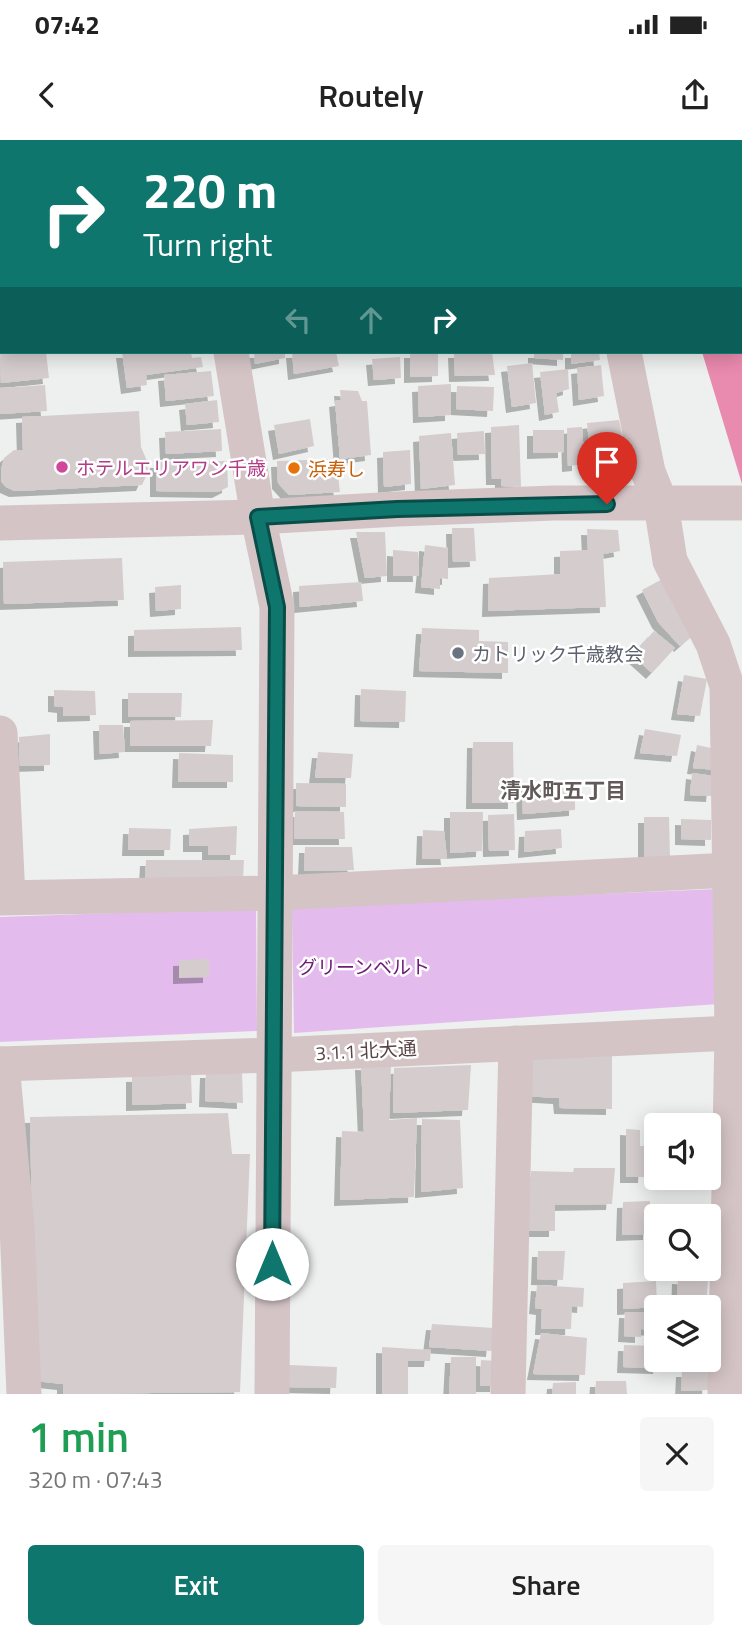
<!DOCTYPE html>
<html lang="en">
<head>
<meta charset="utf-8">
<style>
  :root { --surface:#fff; --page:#f6f6f6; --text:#222; --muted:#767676; --accent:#0f766e }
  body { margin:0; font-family:"Titillium Web","Noto Sans JP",sans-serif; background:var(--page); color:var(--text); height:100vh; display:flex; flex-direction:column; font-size:26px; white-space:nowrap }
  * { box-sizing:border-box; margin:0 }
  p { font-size:23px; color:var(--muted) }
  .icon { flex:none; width:38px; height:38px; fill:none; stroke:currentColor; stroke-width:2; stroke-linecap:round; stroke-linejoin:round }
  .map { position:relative; height:1254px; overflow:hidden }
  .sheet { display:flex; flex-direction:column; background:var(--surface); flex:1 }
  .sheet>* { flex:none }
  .guide { position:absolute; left:0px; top:0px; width:742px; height:214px; box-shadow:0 4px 18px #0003; background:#0f766e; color:#fff; overflow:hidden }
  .buttons { position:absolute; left:644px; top:973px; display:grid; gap:14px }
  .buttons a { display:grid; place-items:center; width:77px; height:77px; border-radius:7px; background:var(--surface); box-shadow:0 4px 18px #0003; font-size:35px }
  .pin { position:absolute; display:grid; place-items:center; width:60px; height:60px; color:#fff; margin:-72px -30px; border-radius:50% 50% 50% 0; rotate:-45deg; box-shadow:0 0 7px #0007 }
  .pin .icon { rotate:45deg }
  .me { position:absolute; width:77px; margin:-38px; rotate:0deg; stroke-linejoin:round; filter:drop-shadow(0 0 5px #0008) }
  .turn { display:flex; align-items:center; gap:24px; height:147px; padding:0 28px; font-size:32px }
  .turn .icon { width:91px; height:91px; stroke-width:2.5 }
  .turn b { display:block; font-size:49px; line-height:60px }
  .lanes { display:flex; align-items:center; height:66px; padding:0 28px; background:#0003; justify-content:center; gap:35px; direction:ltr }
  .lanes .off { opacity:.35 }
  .round { display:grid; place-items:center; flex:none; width:74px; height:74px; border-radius:7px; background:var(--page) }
  .headline { display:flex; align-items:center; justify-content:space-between; height:119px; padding:0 28px }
  h1 { font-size:42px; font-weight:600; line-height:52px; color:#1e9e55 }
  .button { display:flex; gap:14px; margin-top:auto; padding:14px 28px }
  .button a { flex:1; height:80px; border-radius:7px; background:var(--accent); color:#fff; font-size:28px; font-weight:600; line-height:80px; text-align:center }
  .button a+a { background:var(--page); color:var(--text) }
  .status { display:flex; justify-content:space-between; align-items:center; height:49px; padding:0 35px; background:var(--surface); direction:ltr }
  .status svg { height:19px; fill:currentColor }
  header { display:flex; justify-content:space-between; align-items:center; height:91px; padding:0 28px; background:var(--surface); font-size:32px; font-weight:600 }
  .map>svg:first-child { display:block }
</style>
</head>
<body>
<div class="status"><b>07:42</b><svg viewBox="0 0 49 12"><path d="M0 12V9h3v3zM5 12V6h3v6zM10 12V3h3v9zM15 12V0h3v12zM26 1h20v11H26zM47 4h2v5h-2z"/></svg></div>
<header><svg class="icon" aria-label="back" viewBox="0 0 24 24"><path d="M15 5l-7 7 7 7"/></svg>Routely<svg class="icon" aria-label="share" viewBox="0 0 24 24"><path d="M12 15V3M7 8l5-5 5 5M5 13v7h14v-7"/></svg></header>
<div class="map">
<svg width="742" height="1254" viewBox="0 0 742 1254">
  <defs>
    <filter id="shadow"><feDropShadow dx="-6" dy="6" stdDeviation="0" flood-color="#0004"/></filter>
  </defs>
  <rect width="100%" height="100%" fill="#edf0ee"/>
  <g fill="#e3bced">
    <path d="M717,749L719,864L294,893L292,767Z"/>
    <path d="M256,768L257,891L0,902V777Z"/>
  </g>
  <path fill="#e98aaf" d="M685,0H742V344L702,212H740V2Z"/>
  <g fill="#d5cdcd" filter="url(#shadow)">
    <path d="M0,212H46L49,238L1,243Z"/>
    <path d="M122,212H191L192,218L201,217L203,227L146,235L147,245L127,248Z"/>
    <path d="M254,212H285V218L255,224Z"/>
    <path d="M292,212H336L339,226L294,234Z"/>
    <path d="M410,212H438V236L410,237Z"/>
    <path d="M454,212H492L495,235L455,236Z"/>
    <path d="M534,212H563V220L534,218Z"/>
    <path d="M571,212H599L600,220L571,224Z"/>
    <path d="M400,217L401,238L374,240L372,219Z"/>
    <path d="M532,223L536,263L512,267L507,226Z"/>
    <path d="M601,225L604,256L579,260L577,228Z"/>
    <path d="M568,229L569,249L556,253L559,272L545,275L540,232Z"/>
    <path d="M211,231L214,256L166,261L164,235Z"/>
    <path d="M451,244V275L419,277L418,246Z"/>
    <path d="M45,245L47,271L0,274V248Z"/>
    <path d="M457,246L494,247L493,271L456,269Z"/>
    <path d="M340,250L358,251L362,261H367L371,315L340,319L335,261L341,260Z"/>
    <path d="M217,260L219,282L187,285L185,264Z"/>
    <path d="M139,271L141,307L147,321L148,332L142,345L15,351L6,347L1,341V330L4,318L14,310H23L22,277Z"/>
    <path d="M310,279L314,306L279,314L274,285Z"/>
    <path d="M619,280L632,339H611L609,325L592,330L587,283Z"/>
    <path d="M519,285L521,347L501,346V339H492L491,287Z"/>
    <path d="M582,287L584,315H578V325L568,326L567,288Z"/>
    <path d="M221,289L222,311L166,314L165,292Z"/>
    <path d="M533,290H564V312L533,313Z"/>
    <path d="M484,291L485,314L458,315L457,293Z"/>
    <path d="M451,293L455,345L421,349L419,296Z"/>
    <path d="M410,310L411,344L384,347L383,312Z"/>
    <path d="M336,319L340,352L289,355L278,343L277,321Z"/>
    <path d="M227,321L228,347L218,352L156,351V322Z"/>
    <path d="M452,388H474L476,421L453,422Z"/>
    <path d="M587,389L618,390L620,411L603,414L606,467L488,471L489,438L560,434V411L588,410Z"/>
    <path d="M356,392H385L387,436L365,438Z"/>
    <path d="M425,405L448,408V439L440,438V449L421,447Z"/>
    <path d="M393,410L418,412L419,436H393Z"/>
    <path d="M122,418L124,460L4,464L3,422Z"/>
    <path d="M668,436L697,491L680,506L658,482L642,450Z"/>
    <path d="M361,442L363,461L300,467L299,446Z"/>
    <path d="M181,445V469L156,471L155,447Z"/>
    <path d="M241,487L242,510L134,511V490Z"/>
    <path d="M422,488L479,490V501L508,502V533L419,531Z"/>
    <path d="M654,491L675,508L652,533L632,515Z"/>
    <path d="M684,535L707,539L700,576L677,574Z"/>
    <path d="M361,549L406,551L405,582L360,581Z"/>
    <path d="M54,550L95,551L96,575L63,576V567L54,566Z"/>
    <path d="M128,553H182L181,577H128Z"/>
    <path d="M213,580L211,606H130V581Z"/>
    <path d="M99,585H123L125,612L100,614Z"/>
    <path d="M645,589L681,595L677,616L640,613Z"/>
    <path d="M50,594V625L20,626L19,597Z"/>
    <path d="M473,602H513L514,663H472Z"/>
    <path d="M697,605L720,610L717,630L693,628Z"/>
    <path d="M318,612L353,614L351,638H315Z"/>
    <path d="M179,613L233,615V642H178Z"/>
    <path d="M692,633L714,636L712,656L690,655Z"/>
    <path d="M296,643L346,644V667L296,666Z"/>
    <path d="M575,643V670L523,674L522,645Z"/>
    <path d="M295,671L344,672L345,699H294Z"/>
    <path d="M450,672H483L482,711L450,713Z"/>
    <path d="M514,674L515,710L489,711L488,675Z"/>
    <path d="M644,677H669L670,717L644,718Z"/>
    <path d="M681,679L711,680V700L681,699Z"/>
    <path d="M237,686L236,715H208V706H189V689Z"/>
    <path d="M129,688L171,689L170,710H128Z"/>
    <path d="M561,689L562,708L524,712L525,691Z"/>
    <path d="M423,690L444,691L447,719H422Z"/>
    <path d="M305,707H352L354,730L304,731Z"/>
    <path d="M146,720H244L243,739H145Z"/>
    <path d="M209,819V837L179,838V820Z"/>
    <path d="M612,914V969L560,968L559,958L523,956L524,917Z"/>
    <path d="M361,924L391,925L389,980L417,978L414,1057L340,1060L342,991L364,992Z"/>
    <path d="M471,925L468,970L393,973L394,928Z"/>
    <path d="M206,932H242L243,963L205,961Z"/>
    <path d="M191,935L192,963L132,965V936Z"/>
    <path d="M228,973L232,1014H250L240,1252L63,1254V1244L35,1241L30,977Z"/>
    <path d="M422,979L460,980L463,1048L421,1052Z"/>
    <path d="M652,980L698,981L697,985H656V1004H651Z"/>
    <path d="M626,989L640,990V1006H646L644,1037H626Z"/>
    <path d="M574,1028H615L612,1064L555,1065V1091H527L531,1031L573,1032Z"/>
    <path d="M650,1061L649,1094L622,1095L623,1062Z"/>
    <path d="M538,1111H565L563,1140L537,1139Z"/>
    <path d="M678,1138L708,1140L706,1167H677Z"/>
    <path d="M656,1141L657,1167L623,1169V1143Z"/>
    <path d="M537,1145L584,1148L583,1167L572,1166L571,1189H541L542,1169L535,1168Z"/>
    <path d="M625,1172L656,1173V1190L641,1189V1197L624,1196Z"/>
    <path d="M432,1184L494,1188L492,1211L429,1207Z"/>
    <path d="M541,1193L587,1198L585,1235L533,1234Z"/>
    <path d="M624,1205L656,1206V1220H660L659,1228L623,1227Z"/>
    <path d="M382,1207L431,1210L430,1221H408V1254H382Z"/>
    <path d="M451,1217H476V1254H449Z"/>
    <path d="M481,1220L497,1221L496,1246H480Z"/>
    <path d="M689,1220H707L706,1226L688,1227Z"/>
    <path d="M289,1225L337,1227L336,1248L288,1247Z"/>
    <path d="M682,1231H709L708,1250L681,1251Z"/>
    <path d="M596,1241H626L627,1254H595Z"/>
    <path d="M576,1242V1254H552L553,1243Z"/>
  </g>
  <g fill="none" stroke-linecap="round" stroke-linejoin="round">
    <g stroke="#d4c4c6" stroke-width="35">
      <path d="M192,0L193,2"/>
      <path d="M611,0V2"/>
      <path d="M0,193H2"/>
      <path d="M231,212L258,377L277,467L272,1254"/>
      <path d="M624,212L648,332L661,364L670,421L713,504L727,546L732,893L725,1254"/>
      <path d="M0,383L258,377L397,369L554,363H742"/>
      <path d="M0,593L8,757"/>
      <path d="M0,758L276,753L731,730"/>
      <path d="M0,924L274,915L732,893"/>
      <path d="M2,924L17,1086L24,1254"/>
      <path d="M508,1254L516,903"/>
    </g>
  </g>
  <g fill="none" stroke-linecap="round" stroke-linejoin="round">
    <defs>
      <path id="route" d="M272,1124L277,467L258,377L397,369L607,364"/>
    </defs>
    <use href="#route" stroke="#0a4d48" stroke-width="18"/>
    <use href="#route" stroke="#0f766e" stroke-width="12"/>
  </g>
  <circle fill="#d1479c" stroke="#fff" stroke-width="2.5" cx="62" cy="327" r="7"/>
  <circle fill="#e8710a" stroke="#fff" stroke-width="2.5" cx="294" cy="328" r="7"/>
  <circle fill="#6b7280" stroke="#fff" stroke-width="2.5" cx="458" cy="513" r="7"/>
  <g text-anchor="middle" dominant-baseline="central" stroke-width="5" stroke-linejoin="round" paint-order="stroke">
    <g font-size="19" fill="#b23c85" stroke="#fff" text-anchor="start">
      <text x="76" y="327">ホテルエリアワン千歳</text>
    </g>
    <g font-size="19" fill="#c56008" stroke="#fff" text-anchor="start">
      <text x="308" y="328">浜寿し</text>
    </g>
    <g font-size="19" fill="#5b616d" stroke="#fff" text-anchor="start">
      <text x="472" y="513">カトリック千歳教会</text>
    </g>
    <g font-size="19" fill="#6f1979" stroke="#fff">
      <text x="364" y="826">グリーンベルト</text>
    </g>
    <g font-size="19" fill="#5a4648" stroke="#fff">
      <text transform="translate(366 910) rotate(-3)">3.1.1 北大通</text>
    </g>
    <g font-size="21" font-weight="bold" fill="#625a5a" stroke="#fff">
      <text x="563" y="650">清水町五丁目</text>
    </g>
  </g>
</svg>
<div class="buttons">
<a><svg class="icon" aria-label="sound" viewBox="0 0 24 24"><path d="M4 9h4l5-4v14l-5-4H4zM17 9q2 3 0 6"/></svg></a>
<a><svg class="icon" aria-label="search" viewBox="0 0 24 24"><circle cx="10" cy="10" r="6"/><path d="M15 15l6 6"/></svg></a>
<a><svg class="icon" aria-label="layers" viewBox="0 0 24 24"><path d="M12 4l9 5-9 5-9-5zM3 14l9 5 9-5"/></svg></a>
</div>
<div class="pin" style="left:607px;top:364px;background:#d93025"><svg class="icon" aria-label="arrive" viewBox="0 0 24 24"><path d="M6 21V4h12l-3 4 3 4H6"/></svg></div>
<svg class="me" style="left:272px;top:1124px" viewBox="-20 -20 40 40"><circle r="19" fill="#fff"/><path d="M0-13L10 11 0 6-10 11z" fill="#0f766e"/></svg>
<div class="guide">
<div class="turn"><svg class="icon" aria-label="right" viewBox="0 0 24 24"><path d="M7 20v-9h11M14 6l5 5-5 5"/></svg><div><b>220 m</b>Turn right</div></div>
<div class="lanes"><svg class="icon off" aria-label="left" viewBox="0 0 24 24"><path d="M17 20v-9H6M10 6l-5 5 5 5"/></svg><svg class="icon off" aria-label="ahead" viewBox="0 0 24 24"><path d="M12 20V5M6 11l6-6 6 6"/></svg><svg class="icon" aria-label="right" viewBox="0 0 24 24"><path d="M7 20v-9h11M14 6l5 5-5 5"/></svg></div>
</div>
</div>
<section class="sheet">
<div class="headline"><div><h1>1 min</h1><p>320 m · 07:43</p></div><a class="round"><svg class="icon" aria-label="close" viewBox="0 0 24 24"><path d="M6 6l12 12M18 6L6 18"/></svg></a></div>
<div class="button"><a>Exit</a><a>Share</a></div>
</section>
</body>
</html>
